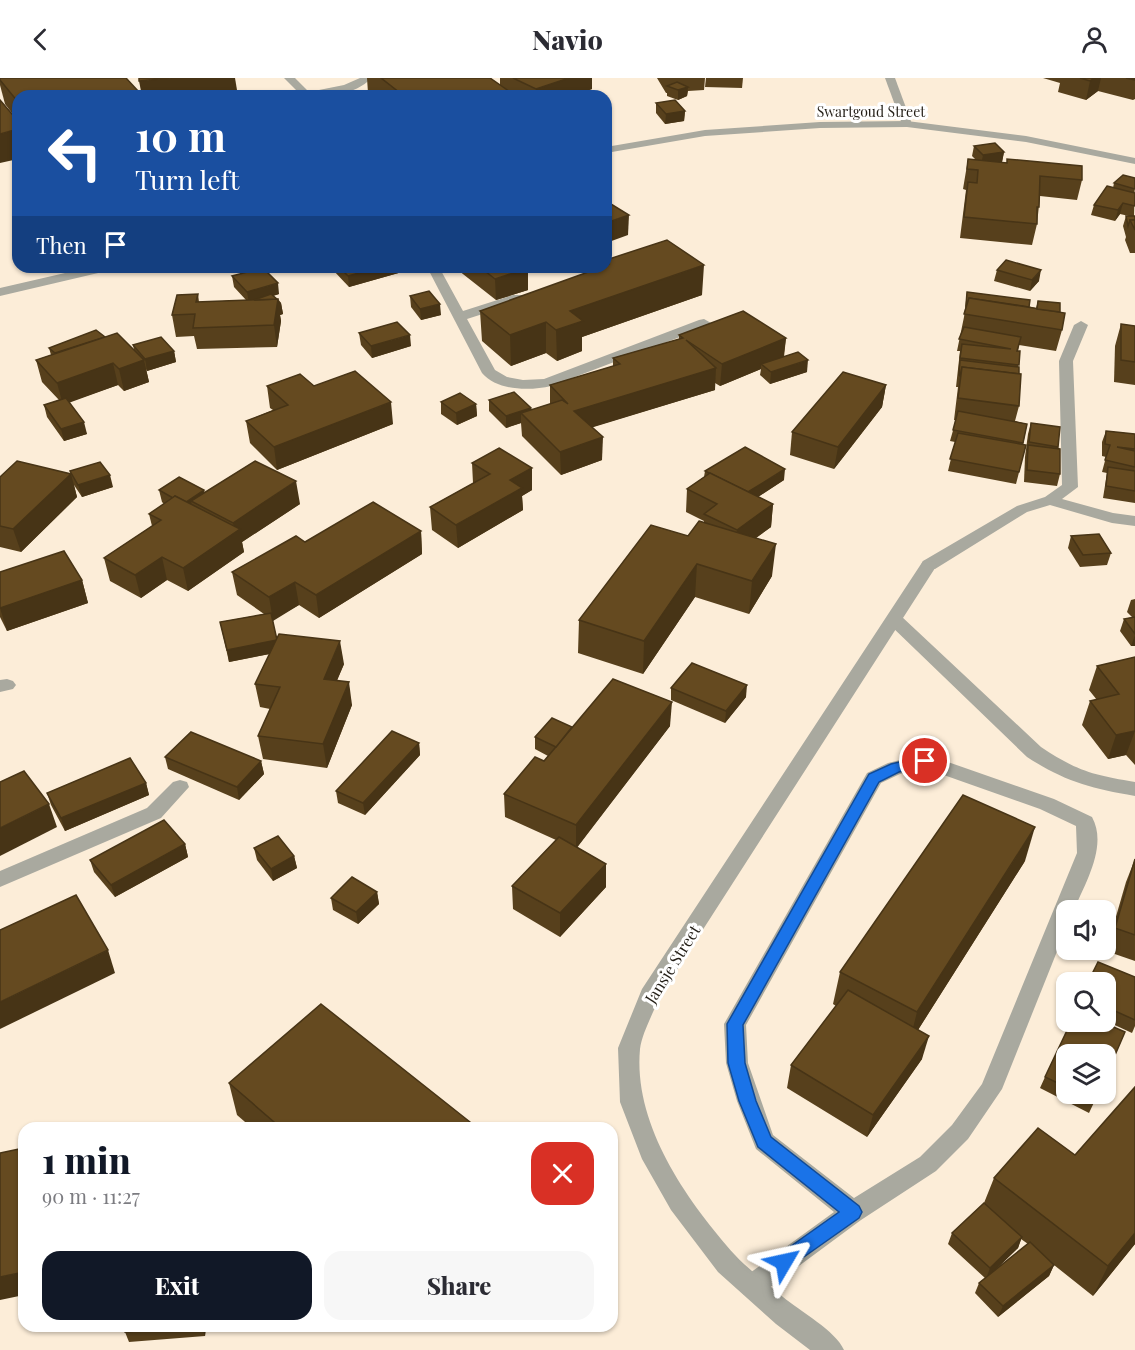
<!DOCTYPE html>
<html lang="en">
<head>
<meta charset="utf-8">
<style>
  :root { --surface:#fff; --page:#f7f7f7; --text:#2b2b33; --muted:#7c7c81; --accent:#111827 }
  body { margin:0; font-family:"Playfair Display",serif; background:var(--page); color:var(--text); height:100vh; display:flex; flex-direction:column; font-size:22px; white-space:nowrap }
  * { box-sizing:border-box; margin:0 }
  p { font-size:20px; color:var(--muted) }
  .icon { flex:none; width:33px; height:33px; fill:none; stroke:currentColor; stroke-width:2; stroke-linecap:round; stroke-linejoin:round }
  .map { position:relative; flex:1; overflow:hidden }
  .drawer { position:absolute; left:18px; top:1044px; width:600px; height:210px; display:flex; flex-direction:column; background:var(--surface); border-radius:18px; box-shadow:0 2px 4px #0004 }
  .drawer>* { flex:none }
  .guide { position:absolute; left:12px; top:12px; width:600px; height:183px; border-radius:18px; box-shadow:0 2px 4px #0004; background:#1a4fa0; color:#fff; overflow:hidden }
  .controls { position:absolute; left:1056px; top:822px; display:grid; gap:12px }
  .controls a { display:grid; place-items:center; width:60px; height:60px; border-radius:12px; background:var(--surface); box-shadow:0 2px 4px #0004; font-size:30px }
  .pin { position:absolute; display:grid; place-items:center; width:51px; height:51px; color:#fff; margin:-26px; border:3px solid #fff; border-radius:50%; box-shadow:0 2px 6px #0007 }
  .me { position:absolute; width:66px; margin:-33px; rotate:54deg; stroke-linejoin:round; filter:drop-shadow(0 0 4px #0008) }
  .turn { display:flex; align-items:center; gap:21px; height:126px; padding:0 24px; font-size:27px }
  .turn .icon { width:78px; height:78px; stroke-width:2.5 }
  .turn b { display:block; font-size:42px; line-height:51px }
  .then { display:flex; align-items:center; height:57px; padding:0 24px; background:#0003; gap:12px; font-size:22px }
  .round { display:grid; place-items:center; flex:none; width:63px; height:63px; border-radius:18px; background:var(--page) }
  .summary { display:flex; align-items:center; justify-content:space-between; height:102px; padding:0 24px }
  h1 { font-size:36px; font-weight:800; line-height:45px; color:var(--accent) }
  .cta { display:flex; gap:12px; margin-top:auto; padding:12px 24px }
  .cta a { flex:1; height:69px; border-radius:18px; background:var(--accent); color:#fff; font-size:24px; font-weight:800; line-height:69px; text-align:center }
  .cta a+a { background:var(--page); color:var(--text) }
  header { display:flex; justify-content:space-between; align-items:center; height:78px; padding:0 24px; background:var(--surface); font-size:27px; font-weight:800 }
  .map>svg:first-child { display:block }
</style>
</head>
<body>
<header><svg class="icon" aria-label="back" viewBox="0 0 24 24"><path d="M15 5l-7 7 7 7"/></svg>Navio<svg class="icon" aria-label="person" viewBox="0 0 24 24"><circle cx="12" cy="8" r="4"/><path d="M4 21q1-7 8-7t8 7"/></svg></header>
<div class="map">
<svg width="1135" height="1272" viewBox="0 0 1135 1272">
  <rect width="100%" height="100%" fill="#fcedd8"/>
  <g fill="none" stroke-linecap="round" stroke-linejoin="round">
    <g fill="#a9a99f" fill-rule="evenodd">
      <path d="M284,0H295L309,14L344,7L360,0H371C356,18 324,18 302,18Z"/>
      <path d="M427,189H439L463,233L513,217H523L525,220L523,223L467,241L495,292L507,299L523,302L544,301L699,242L704,241L711,245L709,248L551,308C530,313 497,313 482,295Z"/>
      <path d="M1081,243L1088,247L1073,283L1078,409L1062,421L1113,435L1135,438V448L1112,445L1050,427L1027,434L935,491H923L921,487L923,483L1017,428L1045,419L1062,407L1059,283L1074,247Z"/>
      <path d="M895,537L901,538L1041,669C1077,693 1093,697 1135,704V718C1090,710 1066,704 1027,679L889,546L887,542L889,538Z"/>
      <path d="M925,676L1054,721L1092,739C1108,768 1085,805 1074,832H1066V851L1002,1011L968,1061L936,1093L861,1142L761,1216L752,1220L743,1216L740,1208L743,1200L834,1134L756,1071L737,1023L726,985L724,946L867,695L888,685ZM924,690L1040,731L1076,748L1077,775L982,1006L952,1047L920,1079L854,1120L773,1057L748,985L746,947L881,705L900,696Z"/>
      <path d="M180,702L187,704L189,709L161,740L0,809V793L147,730L173,704Z"/>
    </g>
    <g fill="#a9a99f" fill-rule="evenodd">
      <path d="M885,0H895L912,46L911,48L907,49L902,46Z"/>
      <path d="M929,482L937,487L659,920C653,936 642,955 640,971C633,1047 687,1123 735,1177C749,1192 767,1205 783,1219C800,1233 836,1253 844,1272H810L776,1246L718,1194L671,1132L642,1081L620,1024L618,970L642,911L923,483Z"/>
      <path d="M7,601L13,603L16,607L13,611L0,614V602Z"/>
    </g>
    <g fill="#a9a99f" fill-rule="evenodd">
      <path d="M907,43L1026,58L1135,80V86L1026,64L907,49L820,50L705,58L606,75V69L705,52L820,44Z"/>
      <path d="M91,189H113L111,192L0,218V210Z"/>
    </g>
  </g>
  <g fill="#57401c" fill-rule="evenodd">
    <path d="M0,0L18,18V43L5,26L0,7Z"/>
    <path d="M367,0H490L500,7V0H592V11L572,18H372L368,15Z"/>
    <path d="M657,0H705L704,12L688,13L687,18L678,22L667,18V15H666Z"/>
    <path d="M706,0H743L742,10L705,9Z"/>
    <path d="M1043,0H1135V21L1133,22L1098,13L1086,22L1058,14L1060,5Z"/>
    <path d="M656,25L685,33L684,43L665,46L656,35Z"/>
    <path d="M974,68L1004,74L1002,84L1007,85V81L1082,102L1077,122L1040,118L1037,146L1032,167L960,160L966,112L963,111L968,81L976,82L972,78Z"/>
    <path d="M1135,100L1134,138H1135V175H1130L1125,162L1126,159L1123,148L1126,138H1129L1120,136L1115,143L1091,137L1094,127L1113,110L1114,105Z"/>
    <path d="M606,182L702,217L582,259V273L557,283L546,275L511,288L482,263L480,233L606,189Z"/>
    <path d="M331,189H402V194L349,209L332,191Z"/>
    <path d="M454,189H532L528,190V212L496,222Z"/>
    <path d="M997,192L1039,203L1030,213L994,203Z"/>
    <path d="M232,198L279,216L273,218L281,225L283,236L280,237L281,243L277,269L197,271L194,258L176,259L172,237L198,216L199,224L246,222L234,209Z"/>
    <path d="M967,214L1036,230L1038,223L1060,234L1062,252L1056,273L1019,267L1018,273H1020L1018,289L1019,328L1015,343L1027,346L1023,367H1026L1016,406L948,393L955,364L950,363L956,342H954L958,309H956L960,273H957L964,239Z"/>
    <path d="M410,218L441,237L421,242L411,229Z"/>
    <path d="M1121,246L1135,248V307L1114,304L1115,268Z"/>
    <path d="M359,255L411,268L372,280L361,267Z"/>
    <path d="M679,257L786,260L784,279L807,294L770,306L760,297L761,291L720,308L715,305V312L592,349L602,382L561,397L522,358L521,345L506,350L489,333V322L531,332L550,326V307L613,288V280L679,261Z"/>
    <path d="M105,259L134,272L133,267L174,273L176,284L147,293L146,291L149,304L124,313L118,307L69,324L87,356L64,363L47,339L44,327L59,322L42,304L36,282L51,277L49,270Z"/>
    <path d="M886,307L882,329L834,391L790,377L792,354Z"/>
    <path d="M267,308H314L393,346L277,392L250,365L246,343L273,332L270,330Z"/>
    <path d="M441,324L476,326L477,338L457,347L441,336Z"/>
    <path d="M1031,345L1058,369L1060,396L1057,408L1024,404L1025,379L1028,356Z"/>
    <path d="M1106,353L1135,356V425L1103,420L1107,395L1102,394L1106,379L1102,378V364Z"/>
    <path d="M472,385L532,390V412L522,418L523,432L458,470L432,452L430,429L473,405Z"/>
    <path d="M70,393L113,409L82,419L74,407L77,419L21,474L0,469V399L71,396Z"/>
    <path d="M705,393L784,402L758,419L773,426L771,449L756,460L772,498L749,536L695,519L643,596L578,575L579,542L704,445V443L686,434L687,411L704,399Z"/>
    <path d="M159,412L205,414L300,426L242,464L244,474L188,513L167,502L141,520L110,503L104,480L152,448L149,436L164,426L162,424Z"/>
    <path d="M421,453L422,476L319,540L299,527L272,542L277,561L344,586L337,602L352,627L327,690L263,681L258,658L270,631L260,629L255,606L270,576L229,584L220,544L264,536L237,517L232,494L305,464Z"/>
    <path d="M1071,458L1111,475L1107,487L1080,489L1068,470Z"/>
    <path d="M0,494L82,502L88,525L7,553L0,539Z"/>
    <path d="M1135,521V568H1131L1120,553L1124,541L1132,539L1127,534L1131,522Z"/>
    <path d="M1135,579V687L1126,677L1108,681L1082,647L1090,623L1097,622L1089,612L1097,588Z"/>
    <path d="M671,610L746,619L725,645L671,622Z"/>
    <path d="M670,648L577,769L606,786V809L560,859L513,831L512,808L556,762L505,739L504,716L544,683L548,678L535,671V659L572,649Z"/>
    <path d="M419,665L420,677L365,737L338,725L336,713Z"/>
    <path d="M165,679L261,683L264,696L239,722L168,691Z"/>
    <path d="M146,705L149,717L65,753L51,727L47,715Z"/>
    <path d="M185,766L188,779L115,819L94,794L90,782Z"/>
    <path d="M254,770L294,778L297,790L273,803L257,782Z"/>
    <path d="M1135,781V883L1106,873L1126,804Z"/>
    <path d="M1025,783L918,952L922,981L867,1059L787,1010L791,987L836,928L833,926L840,894Z"/>
    <path d="M377,814L379,826L358,846L333,832L331,820Z"/>
    <path d="M1135,899V948L1132,955L1106,943V904Z"/>
    <path d="M1066,976V1016H1098L1089,1035L1040,1010L1045,999Z"/>
    <path d="M229,1005L475,1050H252L237,1037Z"/>
    <path d="M1135,1009V1166L1093,1218L1054,1187L1049,1198L998,1239L975,1215L979,1205L985,1200L948,1166L952,1155L984,1125L994,1100L1075,1077ZM1021,1161L1028,1166L994,1193L1018,1170Z"/>
    <path d="M125,1248H206L205,1258L129,1264L125,1254Z"/>
  </g>
  <g fill="#473416">
    <path d="M171,0H235L237,12L184,18H142L139,3Z"/>
    <path d="M569,0H592V11L572,18H536V11Z"/>
    <path d="M1094,0H1101L1098,13L1086,22L1090,3Z"/>
    <path d="M688,9L687,18L678,22V12Z"/>
    <path d="M139,14L140,18H120Z"/>
    <path d="M685,33L684,43L665,46L666,36Z"/>
    <path d="M18,51V81L0,85V56Z"/>
    <path d="M1004,74L1002,84L981,87L983,77Z"/>
    <path d="M1123,125L1120,136L1115,143L1118,132Z"/>
    <path d="M629,137L628,157L606,165V145Z"/>
    <path d="M704,187L702,217L582,259V273L557,283L556,252L570,233Z"/>
    <path d="M380,189H402V194L349,209L348,198Z"/>
    <path d="M509,189H532L528,190V212L496,222L495,201Z"/>
    <path d="M1041,192L1039,203L1030,213L1032,202Z"/>
    <path d="M278,205L279,216L249,225L247,214Z"/>
    <path d="M278,221L281,225L283,236L280,237L281,243L277,269L274,247Z"/>
    <path d="M440,226L441,237L421,242L420,231Z"/>
    <path d="M546,244V275L511,288L510,257Z"/>
    <path d="M410,257L411,268L372,280L371,268Z"/>
    <path d="M786,260L783,282L761,286V291L720,308L722,286Z"/>
    <path d="M174,273L176,284L147,293L145,281Z"/>
    <path d="M144,282L149,304L124,313L119,291Z"/>
    <path d="M808,282L807,294L770,306L771,294Z"/>
    <path d="M113,285L118,307L63,327L57,305Z"/>
    <path d="M716,290L715,312L574,355V333Z"/>
    <path d="M886,307L882,329L834,391L838,369Z"/>
    <path d="M391,324L393,346L277,392L274,369Z"/>
    <path d="M476,326L477,338L457,347L456,335Z"/>
    <path d="M531,330V342L521,335V345L506,350V338Z"/>
    <path d="M84,344L87,356L64,363L61,351Z"/>
    <path d="M603,359L602,382L561,397L560,374Z"/>
    <path d="M532,390V412L522,418L523,432L458,470L456,447L510,402Z"/>
    <path d="M785,391L784,402L744,428L745,416Z"/>
    <path d="M71,396L77,419L21,474L13,451Z"/>
    <path d="M110,397L113,409L82,419L78,407Z"/>
    <path d="M296,403L300,426L242,464L244,474L188,513L183,490L235,455L233,445Z"/>
    <path d="M204,412L207,423H191L193,432L184,425Z"/>
    <path d="M773,426L771,449L735,475L737,452Z"/>
    <path d="M421,453L422,476L319,540L316,517Z"/>
    <path d="M776,466L772,498L749,536L752,503Z"/>
    <path d="M162,479L167,502L141,520L135,497Z"/>
    <path d="M697,486L695,519L643,596L644,563Z"/>
    <path d="M82,502L88,525L7,553L0,530Z"/>
    <path d="M295,504L299,527L273,543L269,519Z"/>
    <path d="M1135,557V568H1131Z"/>
    <path d="M277,562L279,574L229,584L227,572Z"/>
    <path d="M340,563L344,586L328,624L324,601Z"/>
    <path d="M349,604L352,627L327,690L323,666Z"/>
    <path d="M747,607L746,619L725,645L726,633Z"/>
    <path d="M672,624L670,648L576,771V747Z"/>
    <path d="M1135,653L1126,677L1108,681L1116,657Z"/>
    <path d="M419,665L420,677L365,737L363,725Z"/>
    <path d="M261,683L264,696L239,722L237,709Z"/>
    <path d="M146,705L149,717L65,753L61,740Z"/>
    <path d="M49,726L57,749L0,778V750Z"/>
    <path d="M1035,749L1025,783L909,966L917,934Z"/>
    <path d="M185,766L188,779L115,819L111,807Z"/>
    <path d="M294,778L297,790L273,803L271,791Z"/>
    <path d="M606,786V809L560,859V835Z"/>
    <path d="M377,814L379,826L358,846L356,834Z"/>
    <path d="M108,872L115,895L0,951V924Z"/>
    <path d="M929,958L922,981L867,1059L873,1037Z"/>
    <path d="M1135,1155V1166L1093,1218L1108,1188Z"/>
    <path d="M1022,1159L1018,1170L986,1201L990,1190Z"/>
    <path d="M1054,1187L1049,1198L998,1239L1003,1228Z"/>
    <path d="M24,1194V1217L0,1222V1199Z"/>
    <path d="M201,1248H206L205,1258Z"/>
  </g>
  <g fill="#654a20" stroke="#473416" stroke-width="1.5">
    <path d="M0,0H126L139,14L120,18H18V24L0,2Z"/>
    <path d="M139,0H171L139,3Z"/>
    <path d="M381,0H490L516,18H404Z"/>
    <path d="M513,0H569L536,11Z"/>
    <path d="M1080,0H1094L1090,3Z"/>
    <path d="M1126,0H1135V2Z"/>
    <path d="M677,4L688,9L678,12L667,8Z"/>
    <path d="M0,22L18,43V51L0,56Z"/>
    <path d="M675,22L685,33L666,36L656,25Z"/>
    <path d="M995,65L1004,74L983,77L974,68Z"/>
    <path d="M968,81L1007,85V81L1082,88V102L1040,98L1039,129H1037V146L964,139L968,104L977,105L978,92L967,91Z"/>
    <path d="M1123,97L1135,100V111L1114,105Z"/>
    <path d="M1107,108L1135,115V128L1123,125L1118,132L1094,127Z"/>
    <path d="M606,123L629,137L606,145Z"/>
    <path d="M1126,138H1135V142H1130L1128,148Z"/>
    <path d="M1130,142H1135V152Z"/>
    <path d="M667,162L704,187L570,233L583,243L556,252L546,244L510,257L480,233L602,189H606V188L609,186L606,184V182Z"/>
    <path d="M1006,182L1041,192L1032,202L997,192Z"/>
    <path d="M339,189H380L348,198Z"/>
    <path d="M480,189H526L528,190L495,201Z"/>
    <path d="M263,190L278,205L247,214L232,198Z"/>
    <path d="M429,213L440,226L420,231L410,218Z"/>
    <path d="M967,214L1030,222L1029,229L969,220L967,228H966Z"/>
    <path d="M198,216L196,224L278,221L274,247L193,250L195,236L172,237L177,217Z"/>
    <path d="M271,216L277,221L254,222Z"/>
    <path d="M969,220L1065,235L1062,252L964,236Z"/>
    <path d="M1038,223L1060,225V234L1037,231Z"/>
    <path d="M743,233L786,260L722,286L686,262L716,290L574,333L603,359L560,374L521,335L562,322L568,326L550,307L620,286L613,280L683,260L679,257Z"/>
    <path d="M397,244L410,257L371,268L359,255Z"/>
    <path d="M1121,246L1135,248V284L1121,282Z"/>
    <path d="M964,249L1021,259L1017,273H1020L1019,287L960,280L962,266L1011,271L959,261Z"/>
    <path d="M96,252L105,259L55,275L49,270Z"/>
    <path d="M117,255L144,282L119,291L113,285L57,305L36,282Z"/>
    <path d="M161,259L174,273L145,281L133,267Z"/>
    <path d="M798,274L808,282L771,294L761,286Z"/>
    <path d="M960,282L1019,289V296L962,289L960,298L959,297Z"/>
    <path d="M962,289L1021,296L1019,328L958,320Z"/>
    <path d="M355,293L391,324L274,369L246,343L288,327L267,308L300,296L314,308Z"/>
    <path d="M843,294L886,307L838,369L792,354Z"/>
    <path d="M514,314L531,330L506,338L489,322Z"/>
    <path d="M460,315L476,326L456,335L441,324Z"/>
    <path d="M66,320L84,344L61,351L44,327Z"/>
    <path d="M958,333L1027,346L1023,365L953,352Z"/>
    <path d="M1031,345L1060,349L1058,369L1029,364Z"/>
    <path d="M1106,353L1135,356V371L1117,369L1135,373V389L1105,382L1110,367L1105,366Z"/>
    <path d="M958,355L1026,367L1019,394L950,381Z"/>
    <path d="M1028,367L1060,371V396L1027,392Z"/>
    <path d="M745,369L785,391L748,414L705,393Z"/>
    <path d="M499,370L532,390L510,402L522,410L456,447L430,429L490,396L472,385Z"/>
    <path d="M17,383L71,396L13,451L0,448V399Z"/>
    <path d="M255,383L296,403L233,445L191,423Z"/>
    <path d="M100,384L110,397L78,407L70,393Z"/>
    <path d="M1108,389L1135,393V413L1106,408Z"/>
    <path d="M710,395L773,426L737,452L704,436L717,426L687,411Z"/>
    <path d="M179,399L204,412L186,424L175,418L173,420L159,412Z"/>
    <path d="M175,418L240,451L183,490L162,479L135,497L104,480L161,442L149,436Z"/>
    <path d="M373,424L421,453L316,517L295,504L269,519L232,494L296,458L305,464Z"/>
    <path d="M699,443L776,466L752,503L697,486L644,563L579,542L651,447L688,458Z"/>
    <path d="M1099,456L1111,475L1083,477L1071,458Z"/>
    <path d="M64,473L82,502L0,530V494Z"/>
    <path d="M271,535L277,562L227,572L220,544Z"/>
    <path d="M1135,539V556L1124,541Z"/>
    <path d="M279,556L340,563L324,601L349,604L323,666L258,658L280,609L255,606Z"/>
    <path d="M1135,579V653L1116,657L1090,623L1119,616L1097,588Z"/>
    <path d="M692,585L747,607L726,633L671,610Z"/>
    <path d="M613,601L672,624L576,747L504,716L535,679L544,683Z"/>
    <path d="M552,640L572,649L556,669L535,659Z"/>
    <path d="M392,653L419,665L363,725L336,713Z"/>
    <path d="M191,654L261,683L237,709L165,679Z"/>
    <path d="M130,680L146,705L61,740L47,715Z"/>
    <path d="M24,693L49,726L0,750V704Z"/>
    <path d="M963,717L1035,749L917,934L840,894Z"/>
    <path d="M164,742L185,766L111,807L90,782Z"/>
    <path d="M278,758L294,778L271,791L254,770Z"/>
    <path d="M559,759L606,786L560,835L512,808Z"/>
    <path d="M1135,781V857L1115,850Z"/>
    <path d="M352,799L377,814L356,834L331,820Z"/>
    <path d="M76,817L108,872L0,924V852Z"/>
    <path d="M1098,884L1135,899V942L1106,929V904H1088Z"/>
    <path d="M848,912L929,958L873,1037L791,987Z"/>
    <path d="M321,926L475,1048L473,1050H281L229,1005Z"/>
    <path d="M1071,944H1102L1125,954L1106,998V976H1066V1009L1045,999Z"/>
    <path d="M1135,1009V1155L1108,1188L994,1100L1038,1050L1075,1077Z"/>
    <path d="M1079,1016H1098L1094,1023Z"/>
    <path d="M24,1070V1194L0,1199V1075Z"/>
    <path d="M984,1125L1022,1159L990,1190L952,1155Z"/>
    <path d="M1030,1164L1054,1187L1003,1228L979,1205Z"/>
    <path d="M125,1248H197L125,1254Z"/>
  </g>
  <path fill="#1a73e8" stroke="#114b97" stroke-width="1.5" d="M925,678L932,683L930,687L899,694L879,704L743,947L745,985L756,1023L771,1059L859,1128L862,1134L859,1140L784,1193L777,1190L775,1184L777,1178L839,1134L758,1069L739,1023L728,985L727,946L869,696L891,686Z"/>
  <g text-anchor="middle" dominant-baseline="central" stroke-width="6" stroke-linejoin="round" paint-order="stroke">
    <g font-size="14" fill="#221d15" stroke="#fff">
      <text x="871" y="33">Swartgoud Street</text>
    </g>
    <g font-size="16" fill="#221d15" stroke="#fff">
      <text transform="translate(672 886) rotate(-58)">Jansje Street</text>
    </g>
  </g>
</svg>
<div class="controls">
<a><svg class="icon" aria-label="sound" viewBox="0 0 24 24"><path d="M4 9h4l5-4v14l-5-4H4zM17 9q2 3 0 6"/></svg></a>
<a><svg class="icon" aria-label="search" viewBox="0 0 24 24"><circle cx="10" cy="10" r="6"/><path d="M15 15l6 6"/></svg></a>
<a><svg class="icon" aria-label="layers" viewBox="0 0 24 24"><path d="M12 4l9 5-9 5-9-5zM3 14l9 5 9-5"/></svg></a>
</div>
<div class="pin" style="left:925px;top:683px;background:#d93025"><svg class="icon" aria-label="arrive" viewBox="0 0 24 24"><path d="M6 21V4h12l-3 4 3 4H6"/></svg></div>
<svg class="me" style="left:784px;top:1184px" viewBox="-20 -20 40 40"><path d="M0-17L14 15 0 8-14 15z" fill="#1a73e8" stroke="#fff" stroke-width="4"/></svg>
<div class="guide">
<div class="turn"><svg class="icon" aria-label="left" viewBox="0 0 24 24"><path d="M17 20v-9H6M10 6l-5 5 5 5"/></svg><div><b>10 m</b>Turn left</div></div>
<div class="then">Then<svg class="icon" aria-label="arrive" viewBox="0 0 24 24"><path d="M6 21V4h12l-3 4 3 4H6"/></svg></div>
</div>
<section class="drawer">
<div class="summary"><div><h1>1 min</h1><p>90 m · 11:27</p></div><a class="round" style="background:#d93025;color:#fff"><svg class="icon" aria-label="close" viewBox="0 0 24 24"><path d="M6 6l12 12M18 6L6 18"/></svg></a></div>
<div class="cta"><a>Exit</a><a>Share</a></div>
</section>
</div>
</body>
</html>
